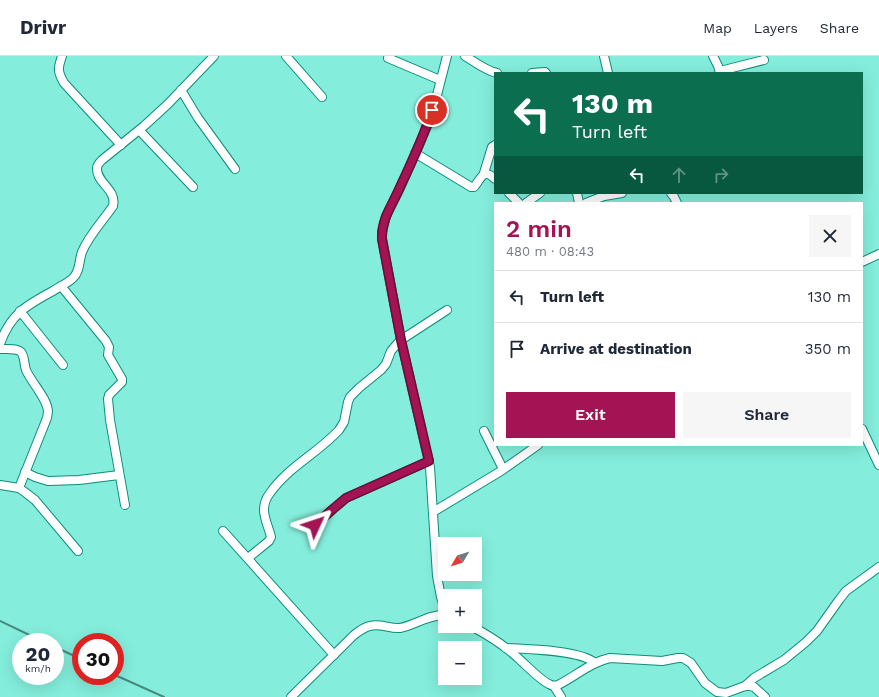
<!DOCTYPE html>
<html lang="en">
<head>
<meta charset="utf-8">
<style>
  :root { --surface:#fff; --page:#f6f6f7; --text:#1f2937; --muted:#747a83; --line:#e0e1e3; --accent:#a41455 }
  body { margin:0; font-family:"Work Sans",sans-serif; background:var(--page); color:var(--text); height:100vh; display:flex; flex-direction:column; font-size:15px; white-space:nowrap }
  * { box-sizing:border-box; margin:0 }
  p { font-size:13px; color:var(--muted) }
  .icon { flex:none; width:22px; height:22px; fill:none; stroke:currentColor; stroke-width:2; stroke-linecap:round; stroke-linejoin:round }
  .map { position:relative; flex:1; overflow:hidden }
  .details { position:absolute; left:494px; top:146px; width:369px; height:244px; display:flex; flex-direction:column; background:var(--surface); border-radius:0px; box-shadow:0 4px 16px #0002 }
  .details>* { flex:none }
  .banner { position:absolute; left:494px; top:16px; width:369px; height:122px; border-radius:0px; box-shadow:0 4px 16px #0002; background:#0b6e4f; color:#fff; overflow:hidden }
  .needle { width:26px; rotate:231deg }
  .fabs { position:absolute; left:438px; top:481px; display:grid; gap:8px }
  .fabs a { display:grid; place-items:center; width:44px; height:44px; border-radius:0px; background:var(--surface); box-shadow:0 4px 16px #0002; font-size:20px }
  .speed { position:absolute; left:12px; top:577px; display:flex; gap:8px; font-size:20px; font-weight:700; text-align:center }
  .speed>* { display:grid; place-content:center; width:52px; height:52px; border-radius:50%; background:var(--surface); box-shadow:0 4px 16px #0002; line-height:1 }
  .speed small { font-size:10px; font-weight:400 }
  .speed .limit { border:6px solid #d22; background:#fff; color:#111 }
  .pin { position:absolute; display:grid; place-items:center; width:34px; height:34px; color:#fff; margin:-17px; border:2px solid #fff; border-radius:50%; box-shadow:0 1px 4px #0007 }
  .me { position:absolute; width:44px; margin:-22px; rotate:48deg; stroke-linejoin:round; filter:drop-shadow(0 0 3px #0008) }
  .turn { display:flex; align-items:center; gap:14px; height:84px; padding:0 12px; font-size:18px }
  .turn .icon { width:52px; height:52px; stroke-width:2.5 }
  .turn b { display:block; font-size:28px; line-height:34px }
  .lanes { display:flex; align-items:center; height:38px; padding:0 12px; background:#0003; justify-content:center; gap:20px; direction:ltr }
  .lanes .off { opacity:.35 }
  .round { display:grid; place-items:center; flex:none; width:42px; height:42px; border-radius:0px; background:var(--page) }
  .overview { display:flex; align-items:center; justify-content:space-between; height:68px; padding:0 12px }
  h1 { font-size:24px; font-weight:600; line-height:30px; color:var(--accent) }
  .primary-button { display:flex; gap:8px; margin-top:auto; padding:8px 12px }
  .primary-button a { flex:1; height:46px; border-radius:0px; background:var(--accent); color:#fff; font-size:16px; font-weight:600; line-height:46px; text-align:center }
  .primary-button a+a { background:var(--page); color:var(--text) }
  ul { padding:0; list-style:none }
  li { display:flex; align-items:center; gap:12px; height:52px; padding:0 12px; border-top:1px solid var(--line) }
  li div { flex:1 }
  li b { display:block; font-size:15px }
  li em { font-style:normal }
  header { display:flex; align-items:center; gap:24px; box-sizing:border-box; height:56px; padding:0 20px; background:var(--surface); border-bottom:1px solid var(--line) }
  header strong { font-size:19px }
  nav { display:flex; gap:22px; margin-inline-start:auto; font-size:14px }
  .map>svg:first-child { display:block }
</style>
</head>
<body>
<header>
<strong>Drivr</strong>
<nav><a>Map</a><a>Layers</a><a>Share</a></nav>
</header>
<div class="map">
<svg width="879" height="641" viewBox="0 0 879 641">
  <rect width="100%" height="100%" fill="#84eddb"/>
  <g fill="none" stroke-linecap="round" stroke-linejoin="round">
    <defs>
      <g id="minor">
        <path d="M62,0C58,12 57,15 64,27L121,89"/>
        <path d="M286,0L322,41"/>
        <path d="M465,0C475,6 486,15 497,17"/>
        <path d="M604,0L608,17"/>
        <path d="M713,0L718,10L720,17"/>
        <path d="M388,2L440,24"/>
        <path d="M720,15L764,4"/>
        <path d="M532,17L545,16L546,17"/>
        <path d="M181,34L198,62L235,113"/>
        <path d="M140,75L193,131"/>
        <path d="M415,97L471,131H474C481,123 483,111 495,123"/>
        <path d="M484,117L492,91L495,89"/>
        <path d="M509,137L519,147"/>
        <path d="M577,137L579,147"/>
        <path d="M671,137L674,141L677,147"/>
        <path d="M526,147L540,137"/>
        <path d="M586,147L604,140L622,137"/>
        <path d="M862,206L879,198"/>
        <path d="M61,230L106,285L109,291L108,299L122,323V326L109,339L108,343L110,364L125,449"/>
        <path d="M20,255L63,309"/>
        <path d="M0,288C10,258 27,249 53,235C59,231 68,227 73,222C80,216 79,204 82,196C89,179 103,165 113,150C117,133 96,127 97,112C97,109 100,106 102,104L144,70L168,48L214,0"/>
        <path d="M0,293C6,293 17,292 21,296C25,301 24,309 26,314C31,326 47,342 48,355C48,359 47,363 45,367L19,432"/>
        <path d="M862,373L879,409"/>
        <path d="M484,375L503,413"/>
        <path d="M25,416L35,421L48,425L79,424L119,419"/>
        <path d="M0,429L19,432L26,437L35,444L78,495"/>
        <path d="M433,456L501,415L538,389"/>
        <path d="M315,469L333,453L346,442L429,405"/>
        <path d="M223,475L334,599"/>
        <path d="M248,502L269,485L271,481C269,472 264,463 264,454C264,448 266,442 270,437C288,411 318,397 339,374L344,366L348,346L350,341L359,332L381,314L386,308L391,295L397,288L401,284L447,254"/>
        <path d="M445,554L441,541L437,520L430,411L401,284L382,183V176L386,160L400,132L428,68L437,39L447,0"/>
        <path d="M471,570C488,579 504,589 518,602C526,609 540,624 549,628C552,630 555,630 558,629C576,620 591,606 610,602L662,605L678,602H683L691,607L705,627L717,636L726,637L745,630H750L754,631L765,641"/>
        <path d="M506,592C526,593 581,594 595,607"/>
        <path d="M554,630L561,641"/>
        <path d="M745,630L754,622L784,604L806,586L817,575L839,544L846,535L879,511"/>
        <path d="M291,641L354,579C359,575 364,571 370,570C380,567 390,573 400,572C415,569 430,558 445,559"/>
      </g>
    </defs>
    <use href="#minor" stroke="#0b8d7d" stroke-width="10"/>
    <use href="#minor" stroke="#fff" stroke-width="8"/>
    <g stroke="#488a7f" stroke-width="2">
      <path d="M0,565L44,586"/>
      <path d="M55,591L81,603"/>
      <path d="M115,619L164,641"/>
    </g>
  </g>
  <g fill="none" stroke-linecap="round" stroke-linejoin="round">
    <defs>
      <path id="route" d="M315,469L333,453L346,442L429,405L401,284L382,183C381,163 393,148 400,131C412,106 424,80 432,54"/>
    </defs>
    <use href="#route" stroke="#6b0d37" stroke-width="10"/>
    <use href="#route" stroke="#a41455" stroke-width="7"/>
  </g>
</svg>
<div class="fabs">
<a><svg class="needle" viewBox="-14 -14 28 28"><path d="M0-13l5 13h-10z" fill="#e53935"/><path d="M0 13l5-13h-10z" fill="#747a83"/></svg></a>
<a>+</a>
<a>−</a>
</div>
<div class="speed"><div>20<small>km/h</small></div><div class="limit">30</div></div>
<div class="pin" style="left:432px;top:54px;background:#d93025"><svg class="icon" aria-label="arrive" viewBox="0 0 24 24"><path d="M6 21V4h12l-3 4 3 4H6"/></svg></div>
<svg class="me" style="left:315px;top:469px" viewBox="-20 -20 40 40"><path d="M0-17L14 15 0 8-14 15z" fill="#a41455" stroke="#fff" stroke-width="4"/></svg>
<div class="banner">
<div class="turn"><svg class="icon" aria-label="left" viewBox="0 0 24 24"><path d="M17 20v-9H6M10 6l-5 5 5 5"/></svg><div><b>130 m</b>Turn left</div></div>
<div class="lanes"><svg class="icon" aria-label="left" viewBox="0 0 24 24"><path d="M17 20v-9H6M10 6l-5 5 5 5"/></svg><svg class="icon off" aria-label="ahead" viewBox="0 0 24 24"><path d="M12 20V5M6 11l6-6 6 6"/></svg><svg class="icon off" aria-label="right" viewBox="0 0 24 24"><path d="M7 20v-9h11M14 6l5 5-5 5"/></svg></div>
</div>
<section class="details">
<div class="overview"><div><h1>2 min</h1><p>480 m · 08:43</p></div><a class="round"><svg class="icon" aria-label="close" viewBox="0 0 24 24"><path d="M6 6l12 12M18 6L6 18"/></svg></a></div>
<ul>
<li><svg class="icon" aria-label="left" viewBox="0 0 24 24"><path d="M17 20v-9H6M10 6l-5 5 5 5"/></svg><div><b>Turn left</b></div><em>130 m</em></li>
<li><svg class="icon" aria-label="arrive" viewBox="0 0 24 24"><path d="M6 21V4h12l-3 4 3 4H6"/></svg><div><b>Arrive at destination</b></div><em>350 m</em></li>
</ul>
<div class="primary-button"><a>Exit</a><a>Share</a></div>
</section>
</div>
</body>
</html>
